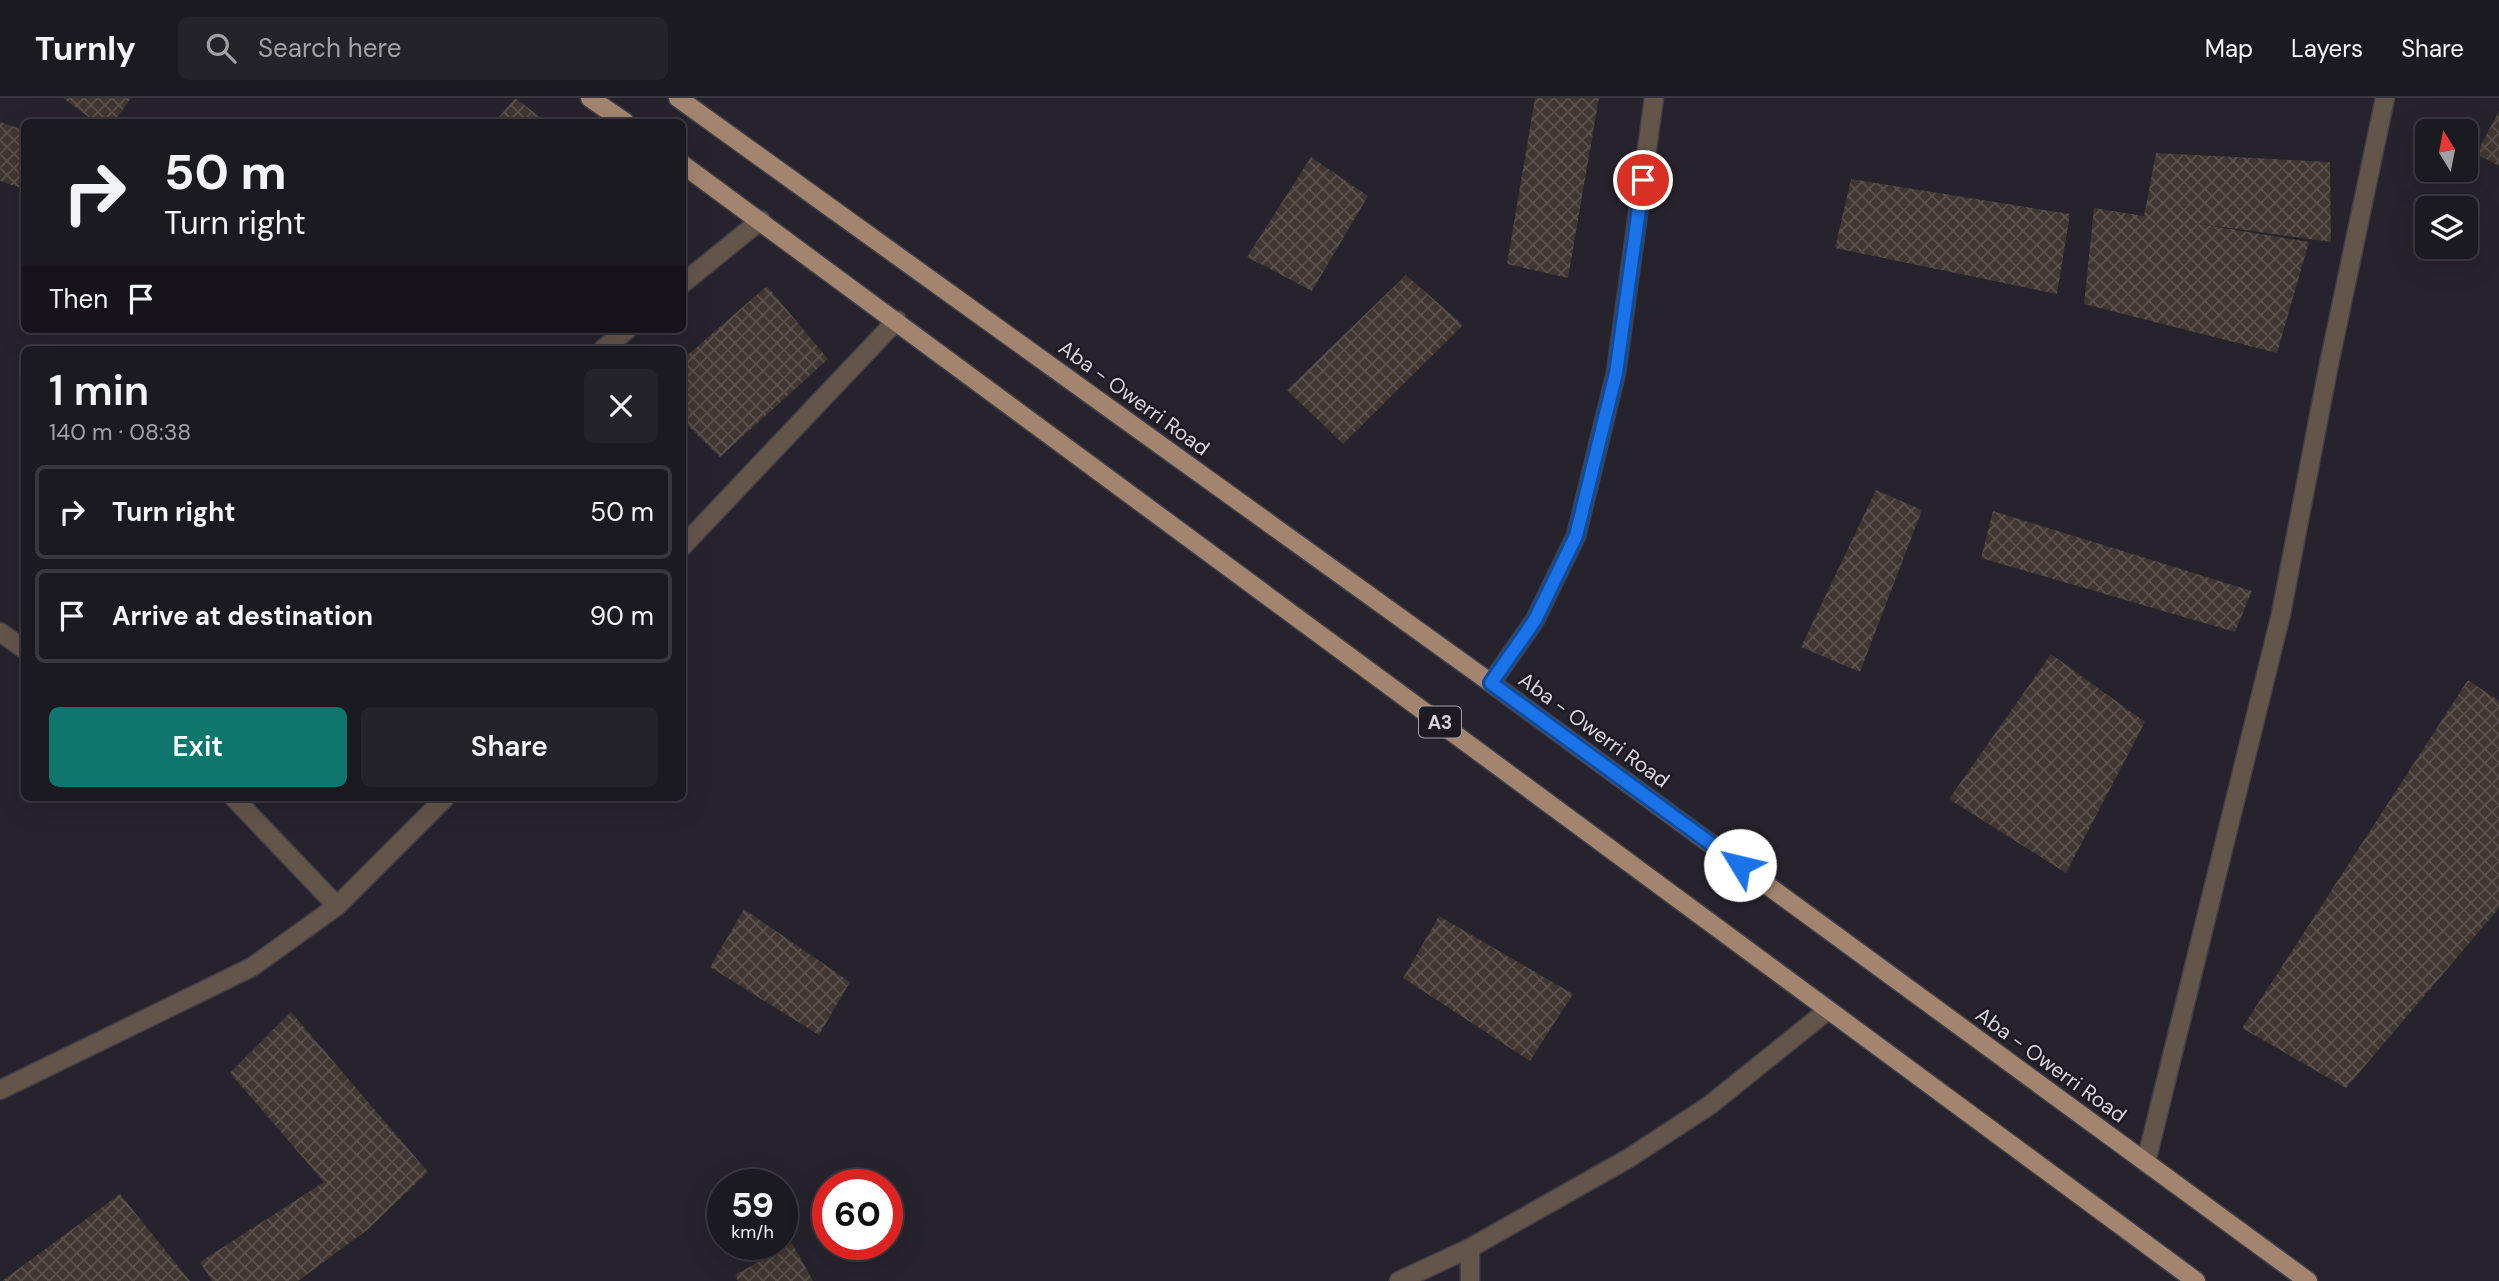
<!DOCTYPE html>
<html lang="en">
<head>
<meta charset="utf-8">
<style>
  :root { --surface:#1c1a21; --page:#25232a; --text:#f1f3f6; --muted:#a0a1a5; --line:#3a383f; --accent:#0f766e }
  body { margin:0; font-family:"DM Sans",sans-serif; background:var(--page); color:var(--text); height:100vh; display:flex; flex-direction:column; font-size:26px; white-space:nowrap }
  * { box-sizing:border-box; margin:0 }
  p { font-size:23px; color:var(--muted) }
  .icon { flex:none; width:38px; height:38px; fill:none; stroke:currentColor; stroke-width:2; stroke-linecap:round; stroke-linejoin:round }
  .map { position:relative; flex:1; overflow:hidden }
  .details { position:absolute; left:21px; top:248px; width:665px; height:455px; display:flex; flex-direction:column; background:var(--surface); border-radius:10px; box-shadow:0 7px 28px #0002,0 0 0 2px var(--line) }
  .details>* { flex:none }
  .hud { position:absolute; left:21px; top:21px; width:665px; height:214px; border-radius:10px; box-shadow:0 7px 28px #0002,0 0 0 2px var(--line); background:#1c1a21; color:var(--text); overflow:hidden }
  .needle { width:46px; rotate:350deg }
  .fabs { position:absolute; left:2415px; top:21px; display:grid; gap:14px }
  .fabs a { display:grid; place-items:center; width:63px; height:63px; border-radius:10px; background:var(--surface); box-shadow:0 7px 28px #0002,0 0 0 2px var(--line); font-size:35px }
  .speed { position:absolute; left:707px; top:1071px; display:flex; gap:14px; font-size:35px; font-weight:700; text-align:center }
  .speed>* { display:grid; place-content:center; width:91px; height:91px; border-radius:50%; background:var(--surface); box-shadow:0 7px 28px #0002,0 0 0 2px var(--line); line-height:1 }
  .speed small { font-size:18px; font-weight:400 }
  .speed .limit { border:10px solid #d22; background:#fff; color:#111 }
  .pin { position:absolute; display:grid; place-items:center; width:60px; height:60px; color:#fff; margin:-30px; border:4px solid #fff; border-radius:50%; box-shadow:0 2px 7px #0007 }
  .me { position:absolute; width:77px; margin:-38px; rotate:306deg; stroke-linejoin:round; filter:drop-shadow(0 0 5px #0008) }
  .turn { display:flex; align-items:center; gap:24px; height:147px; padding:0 28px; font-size:32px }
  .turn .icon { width:91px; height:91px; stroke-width:2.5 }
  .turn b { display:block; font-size:49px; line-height:60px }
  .then { display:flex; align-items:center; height:66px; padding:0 28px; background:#0003; gap:14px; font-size:26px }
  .round { display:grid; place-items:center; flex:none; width:74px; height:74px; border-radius:10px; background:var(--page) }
  .overview { display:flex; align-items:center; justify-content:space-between; height:119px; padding:0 28px }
  h1 { font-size:42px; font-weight:600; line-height:52px }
  .cta { display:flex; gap:14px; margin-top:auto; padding:14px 28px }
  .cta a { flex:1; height:80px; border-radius:10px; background:var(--accent); color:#fff; font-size:28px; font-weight:600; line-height:80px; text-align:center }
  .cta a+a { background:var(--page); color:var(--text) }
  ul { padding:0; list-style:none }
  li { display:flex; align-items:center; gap:21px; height:94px; margin:0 14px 10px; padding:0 14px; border:4px solid var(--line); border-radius:10px }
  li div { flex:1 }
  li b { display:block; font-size:26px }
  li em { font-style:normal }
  header { display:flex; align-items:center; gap:42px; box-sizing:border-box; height:98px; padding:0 35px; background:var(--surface); border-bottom:2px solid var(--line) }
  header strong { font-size:33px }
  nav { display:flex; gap:38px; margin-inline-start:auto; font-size:24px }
  .search { width:490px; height:63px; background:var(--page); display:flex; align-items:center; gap:18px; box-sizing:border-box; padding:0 24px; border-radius:10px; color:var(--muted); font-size:26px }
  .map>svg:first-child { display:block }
</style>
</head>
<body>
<header>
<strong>Turnly</strong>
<div class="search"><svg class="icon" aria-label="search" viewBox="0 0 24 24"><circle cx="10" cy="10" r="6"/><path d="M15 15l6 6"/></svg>Search here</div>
<nav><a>Map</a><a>Layers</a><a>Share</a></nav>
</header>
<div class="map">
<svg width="2499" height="1183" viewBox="0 0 2499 1183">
  <defs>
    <pattern id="building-cross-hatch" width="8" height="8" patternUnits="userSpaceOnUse" patternTransform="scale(1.75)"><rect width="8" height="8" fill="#403632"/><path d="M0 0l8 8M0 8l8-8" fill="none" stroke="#5b524f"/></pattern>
  </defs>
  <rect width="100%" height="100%" fill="#26232c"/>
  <g fill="url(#building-cross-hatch)">
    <path d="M63,0H131L114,24H95Z"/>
    <path d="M515,0L547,24H495Z"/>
    <path d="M1535,0H1599L1568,180L1507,166Z"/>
    <path d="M2499,13V68L2476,56Z"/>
    <path d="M0,24L24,32V91L0,83Z"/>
    <path d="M2156,55L2330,64L2331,144L2194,125L2309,144L2277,255L2084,206L2094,110L2144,118Z"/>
    <path d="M1311,59L1368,98L1312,193L1247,159Z"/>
    <path d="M1851,81L2070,116L2057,196L1835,150Z"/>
    <path d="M1406,177L1463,227L1343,346L1287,292Z"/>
    <path d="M767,188L828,261L720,359L682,322V262Z"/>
    <path d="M1876,392L1922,412L1860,574L1801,549Z"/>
    <path d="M1993,413L2252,493L2235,534L1981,460Z"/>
    <path d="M2051,556L2145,624L2066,775L1949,701Z"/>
    <path d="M2468,582L2499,603V810L2346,990L2242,930Z"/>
    <path d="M744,811L850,884L819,937L710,869Z"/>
    <path d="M1439,818L1573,896L1530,963L1403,880Z"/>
    <path d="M291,914L428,1074L367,1132L298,1183H212L200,1164L324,1084L230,975Z"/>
    <path d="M120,1096L190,1183H2Z"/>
    <path d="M792,1145L813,1183H738L735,1177Z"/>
  </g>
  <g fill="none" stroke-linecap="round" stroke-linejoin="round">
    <defs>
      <g id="minor">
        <path d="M682,186L761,122"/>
        <path d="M602,252L628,231"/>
        <path d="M682,449L897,222"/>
        <path d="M0,534L24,551"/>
        <path d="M1491,585L1535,522L1576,438L1616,275L1654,0"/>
        <path d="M234,700L337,808"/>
        <path d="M0,992L252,869L337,808L445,700"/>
        <path d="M2146,1064L2281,516L2328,271L2385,0"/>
        <path d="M1470,1150V1183"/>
        <path d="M1399,1183L1470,1150L1629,1060L1710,1007L1828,912"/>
      </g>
      <g id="major">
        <path d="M590,0L625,24"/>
        <path d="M678,0L1491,585L2308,1183"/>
        <path d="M682,66L2196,1183"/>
      </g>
    </defs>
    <use href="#minor" stroke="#423f48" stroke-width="21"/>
    <use href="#major" stroke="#423f48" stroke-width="21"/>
    <use href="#minor" stroke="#64554b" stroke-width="18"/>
    <use href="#major" stroke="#a3846f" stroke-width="18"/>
  </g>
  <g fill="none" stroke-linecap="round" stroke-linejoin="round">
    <defs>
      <path id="route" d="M1643,82L1616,275L1576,438L1535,522L1491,585L1740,767"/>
    </defs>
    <use href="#route" stroke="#114b97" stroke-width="18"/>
    <use href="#route" stroke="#1a73e8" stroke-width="12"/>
  </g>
  <g text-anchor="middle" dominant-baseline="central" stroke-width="5" stroke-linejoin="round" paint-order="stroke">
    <rect fill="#1d1a22" stroke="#9f9da4" stroke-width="2" x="1419" y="608.5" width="42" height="31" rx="5"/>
    <g font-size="19" font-weight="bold" fill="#d7d5db">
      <text x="1440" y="624">A3</text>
    </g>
    <g font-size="21" fill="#d7d5db" stroke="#1d1a22">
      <text transform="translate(1134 300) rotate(36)">Aba - Owerri Road</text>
      <text transform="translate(1594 632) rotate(36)">Aba - Owerri Road</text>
      <text transform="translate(2051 967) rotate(36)">Aba - Owerri Road</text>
    </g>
  </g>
</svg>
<div class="fabs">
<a><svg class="needle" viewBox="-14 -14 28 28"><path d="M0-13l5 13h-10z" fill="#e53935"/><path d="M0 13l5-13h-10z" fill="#a0a1a5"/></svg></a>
<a><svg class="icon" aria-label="layers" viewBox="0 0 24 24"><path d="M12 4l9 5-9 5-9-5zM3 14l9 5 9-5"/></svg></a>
</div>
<div class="speed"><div>59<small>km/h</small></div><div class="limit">60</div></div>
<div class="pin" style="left:1643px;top:82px;background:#d93025"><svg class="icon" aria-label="arrive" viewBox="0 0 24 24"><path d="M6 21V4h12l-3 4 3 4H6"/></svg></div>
<svg class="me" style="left:1740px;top:767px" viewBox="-20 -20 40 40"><circle r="19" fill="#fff"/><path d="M0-13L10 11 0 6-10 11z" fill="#1a73e8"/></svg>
<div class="hud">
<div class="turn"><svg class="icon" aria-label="right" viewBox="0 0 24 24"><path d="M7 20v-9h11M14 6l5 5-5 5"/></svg><div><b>50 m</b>Turn right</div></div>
<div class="then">Then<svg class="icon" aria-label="arrive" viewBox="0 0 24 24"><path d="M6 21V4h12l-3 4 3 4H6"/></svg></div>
</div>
<section class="details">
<div class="overview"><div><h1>1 min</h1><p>140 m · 08:38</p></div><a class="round"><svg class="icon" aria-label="close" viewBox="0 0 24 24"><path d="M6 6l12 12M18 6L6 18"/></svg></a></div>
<ul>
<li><svg class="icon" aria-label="right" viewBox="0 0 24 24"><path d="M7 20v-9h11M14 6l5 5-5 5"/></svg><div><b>Turn right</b></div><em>50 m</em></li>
<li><svg class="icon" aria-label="arrive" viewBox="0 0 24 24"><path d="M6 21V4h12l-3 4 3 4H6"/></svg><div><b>Arrive at destination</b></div><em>90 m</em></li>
</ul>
<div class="cta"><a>Exit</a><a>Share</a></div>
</section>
</div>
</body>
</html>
